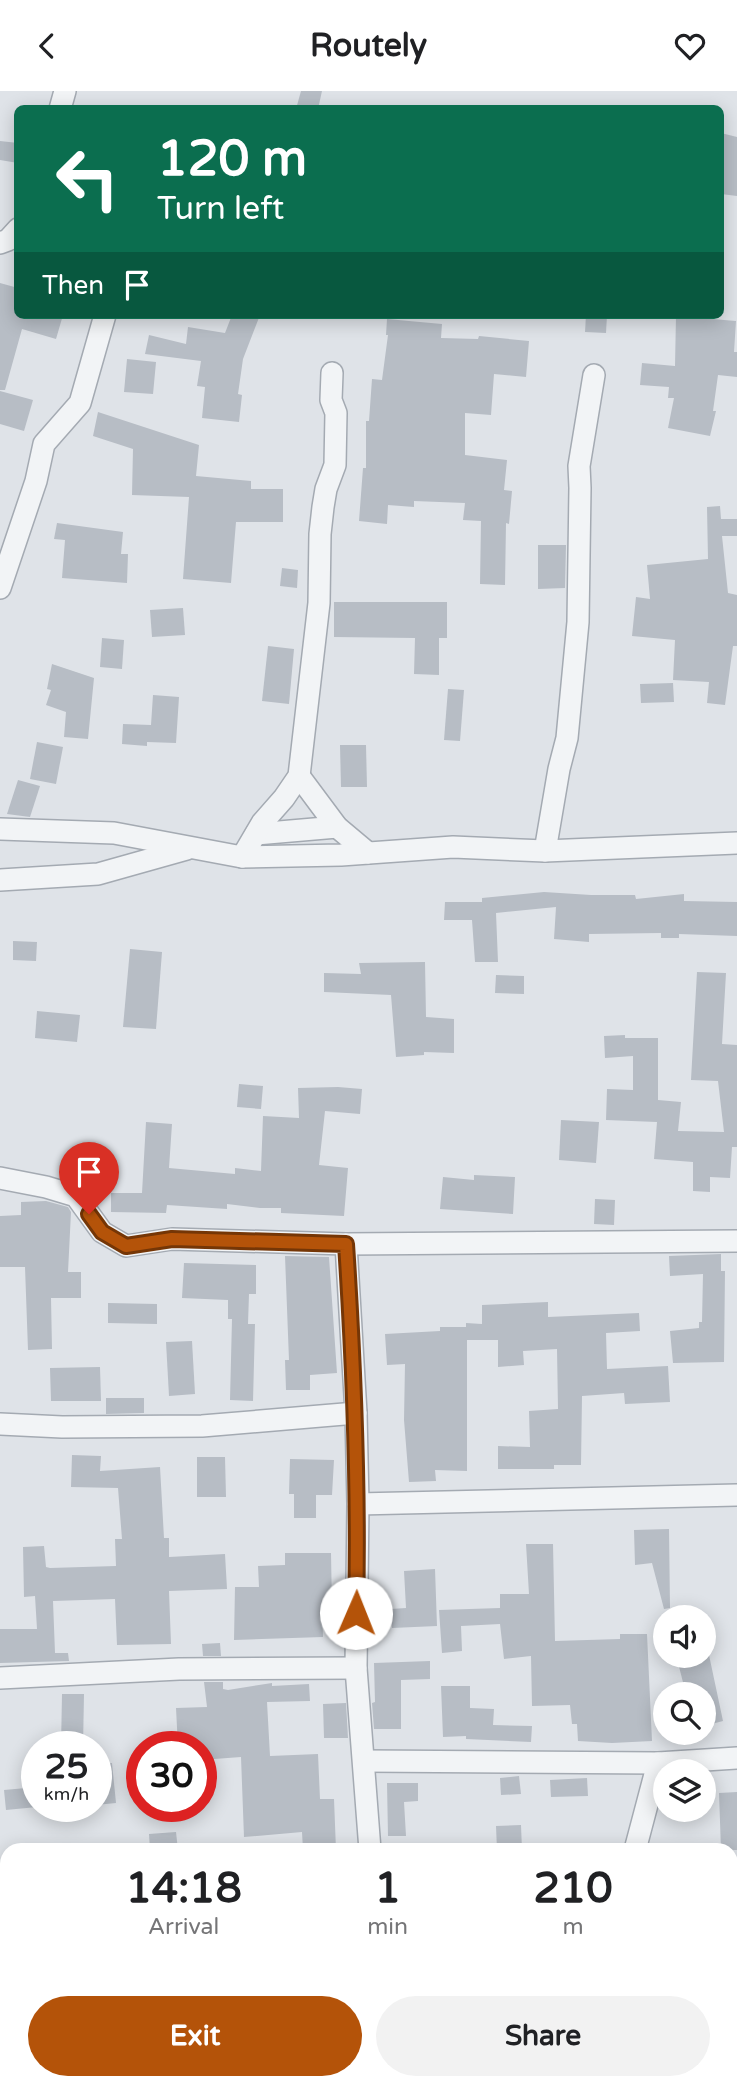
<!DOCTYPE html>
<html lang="en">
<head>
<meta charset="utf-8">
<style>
  :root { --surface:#fff; --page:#f2f2f2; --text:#202124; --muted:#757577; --accent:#b45309 }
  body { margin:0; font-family:"Varela Round",sans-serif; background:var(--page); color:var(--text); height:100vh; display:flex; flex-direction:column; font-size:26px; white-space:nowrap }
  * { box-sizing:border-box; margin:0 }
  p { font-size:23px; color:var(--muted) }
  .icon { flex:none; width:38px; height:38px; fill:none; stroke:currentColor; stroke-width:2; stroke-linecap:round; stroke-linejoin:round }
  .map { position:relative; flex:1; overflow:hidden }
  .panel { position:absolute; left:0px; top:1752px; width:738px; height:247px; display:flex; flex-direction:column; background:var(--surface); border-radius:21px 21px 0 0; box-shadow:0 4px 18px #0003 }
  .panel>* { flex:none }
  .top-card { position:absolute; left:14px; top:14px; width:710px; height:214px; border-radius:10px; box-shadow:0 4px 18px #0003; background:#0b6e4f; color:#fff; overflow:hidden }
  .fabs { position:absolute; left:653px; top:1514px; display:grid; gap:14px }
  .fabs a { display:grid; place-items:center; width:63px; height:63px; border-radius:50%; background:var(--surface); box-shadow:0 4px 18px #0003; font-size:35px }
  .speed { position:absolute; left:21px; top:1640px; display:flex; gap:14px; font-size:35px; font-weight:700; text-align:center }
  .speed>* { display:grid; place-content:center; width:91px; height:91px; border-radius:50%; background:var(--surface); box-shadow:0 4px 18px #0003; line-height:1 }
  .speed small { font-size:18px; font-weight:400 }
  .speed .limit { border:10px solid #d22; background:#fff; color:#111 }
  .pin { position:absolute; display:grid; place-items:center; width:60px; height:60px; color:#fff; margin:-72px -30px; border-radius:50% 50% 50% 0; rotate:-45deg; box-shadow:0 0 7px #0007 }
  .pin .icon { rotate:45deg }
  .me { position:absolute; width:77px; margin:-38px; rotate:1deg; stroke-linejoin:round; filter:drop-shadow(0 0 5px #0008) }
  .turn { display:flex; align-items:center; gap:24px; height:147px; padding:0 28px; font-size:32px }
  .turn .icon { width:91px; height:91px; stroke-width:2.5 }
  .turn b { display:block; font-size:49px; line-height:60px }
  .then { display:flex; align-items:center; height:66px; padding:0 28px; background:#0003; gap:14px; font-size:26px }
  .eta { display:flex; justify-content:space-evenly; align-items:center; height:119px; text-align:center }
  .eta b { font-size:42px; font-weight:800; line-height:49px }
  .primary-button { display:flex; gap:14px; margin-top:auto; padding:14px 28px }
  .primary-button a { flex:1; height:80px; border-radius:42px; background:var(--accent); color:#fff; font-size:28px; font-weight:800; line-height:80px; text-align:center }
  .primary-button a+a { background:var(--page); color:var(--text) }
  header { display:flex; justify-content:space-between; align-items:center; height:91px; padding:0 28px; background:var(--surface); font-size:32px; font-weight:800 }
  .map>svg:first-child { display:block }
</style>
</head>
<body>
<header><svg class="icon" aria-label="back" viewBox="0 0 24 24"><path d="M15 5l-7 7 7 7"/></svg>Routely<svg class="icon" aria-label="heart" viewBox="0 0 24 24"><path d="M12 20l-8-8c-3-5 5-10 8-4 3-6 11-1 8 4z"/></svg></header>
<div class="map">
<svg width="737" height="1997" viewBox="0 0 737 1997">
  <rect width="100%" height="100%" fill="#dfe3e8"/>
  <g fill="#b7bdc5">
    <path d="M301,0H322L318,18H296Z"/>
    <path d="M721,42L737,46V105L721,103Z"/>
    <path d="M0,50L18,52V72L0,69Z"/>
    <path d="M0,192L18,197V224H63L56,248L22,238L5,299H0Z"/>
    <path d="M232,224H260L243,268L238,303L242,304L239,331L202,327L205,296L197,295L201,270L145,263L149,244L186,253L188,236L225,242Z"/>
    <path d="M586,224H607L606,242L585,241Z"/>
    <path d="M676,225L736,230L734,261H737V286L718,284L713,320H716L710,345L668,337L674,307H668L669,296L640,294L642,272L675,275Z"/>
    <path d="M387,228L442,233L441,247L478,248L479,245L529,250L526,286L494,283L491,324L465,322V364L507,369L504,399L512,400L509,433L506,432L505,494L480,493L481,430L463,429L465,412L414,410V416L388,414L387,433L359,430L363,377H366V330H369L372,288L382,289L388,244H386Z"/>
    <path d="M127,268L156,271L153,303L124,301Z"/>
    <path d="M0,300L33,309L24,340L0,333Z"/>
    <path d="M98,321L199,354L196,385L251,390V398H283V431H236L231,492L183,488L189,406L132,404L133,358L93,345Z"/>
    <path d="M720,415L721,428H737V445H722L728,502L737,504V555H733L725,614L707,612L709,591L673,589L675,549L632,545L636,506L650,508L647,474L708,468L707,416Z"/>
    <path d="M57,432L123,441L121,463H128L127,492L62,487L65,449L54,448Z"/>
    <path d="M538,454H566L565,497L538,498Z"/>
    <path d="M282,477L298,479L297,497L280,495Z"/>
    <path d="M334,511H447V547H439V584L414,583L415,547L334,546Z"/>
    <path d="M183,517L185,544L152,546L150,519Z"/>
    <path d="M102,547L124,549L122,578L100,576Z"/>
    <path d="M268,555L294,558L289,613L262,610Z"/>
    <path d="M52,573L94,587L88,648L64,646L66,621L46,614L51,599L47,598Z"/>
    <path d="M673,592L674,611L641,612L640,593Z"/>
    <path d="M448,598L464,599L460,650L444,649Z"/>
    <path d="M153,604L179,606L176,652L147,651V655L122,653L123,633L151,634Z"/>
    <path d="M37,651L63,656L56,693L30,688Z"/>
    <path d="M340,654H366L367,696H341Z"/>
    <path d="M18,689L40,695L30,726L7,723Z"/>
    <path d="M544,801L591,804H635L636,808L684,803V810L737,811V845L679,843V847H661V842L589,843V851L554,848L556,816L496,822L498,871H475L472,829H444L445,811H482V807Z"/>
    <path d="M13,850L37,851L36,870L13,869Z"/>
    <path d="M130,858L162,861L156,938L123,936Z"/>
    <path d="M425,871L426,926L454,928V962L424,961V964L396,966L391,904L324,901V882L361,883L359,872Z"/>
    <path d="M697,881L726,882L722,953L737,954V1056H732L730,1087L710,1086V1101L693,1100V1071L654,1068L657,1031L606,1029L607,998L633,999V965L605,967L604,945L625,944V947H658V1009L681,1011L678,1040L724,1041L718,990L691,989Z"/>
    <path d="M496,884L524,885V903L495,902Z"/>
    <path d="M37,920L80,924L77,951L35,947Z"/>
    <path d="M239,993L263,995L261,1018L237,1016Z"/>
    <path d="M338,996L362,998L360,1023L325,1020L319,1074L348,1077L344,1125L281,1122V1117H260L227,1113V1118L167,1114L166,1122L111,1121V1102H142L146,1031L172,1033L169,1077L235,1083V1077L261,1080L263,1025L299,1027L298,997Z"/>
    <path d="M561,1029L599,1031L596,1072L559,1069Z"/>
    <path d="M474,1084L515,1086L513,1123L440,1118L443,1086L474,1089Z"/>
    <path d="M595,1108L615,1109L614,1134L594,1133Z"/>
    <path d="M46,1110L68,1116L71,1121L68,1181H81V1207H51L52,1258L28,1259L25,1176H0V1125L21,1124V1111Z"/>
    <path d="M721,1163V1180H725L724,1271L673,1272L670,1240L699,1237V1231H702L703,1183L670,1185L669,1165Z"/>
    <path d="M285,1165L329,1166L337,1282L310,1284V1299H286L285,1269H289Z"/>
    <path d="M184,1172L256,1174V1203H249L248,1233H255L253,1310L230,1309L232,1228H228V1209L182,1207Z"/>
    <path d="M548,1211V1226L639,1222L640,1240L606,1242L607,1278L668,1275L670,1311L625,1313L624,1302L582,1305L581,1374H554V1378H498V1355L530,1356L529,1320L558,1318L557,1258L523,1260L524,1274L498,1276V1249H467V1380L435,1379L436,1390L409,1391L404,1329L405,1273L387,1274L385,1243L440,1240V1236H466V1232L482,1233V1214Z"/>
    <path d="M108,1212L157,1213V1233L108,1232Z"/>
    <path d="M192,1250L195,1303L169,1305L166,1251Z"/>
    <path d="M100,1276L101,1310H51L50,1277Z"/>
    <path d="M106,1307H144V1322L106,1323Z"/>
    <path d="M72,1364L101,1365L100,1380L160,1376L164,1447H169V1466L225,1463L227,1498L169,1500L171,1553L117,1554L115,1508L53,1510L55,1562H68L69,1570L0,1572V1538H37L35,1505L24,1506L23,1456L44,1455L46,1476L50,1477L116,1475L115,1448H122L118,1397L71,1396Z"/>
    <path d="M197,1366H225L226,1406H197Z"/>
    <path d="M290,1368L334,1369L332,1404H316V1427H294V1403H289Z"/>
    <path d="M669,1438L670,1517L664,1518L652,1472L635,1474L634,1439Z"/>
    <path d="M526,1453H553L555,1550L620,1548V1543H647L652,1650L612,1652L578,1650L577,1633H572L570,1614L532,1615L531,1565L504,1568L500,1533L461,1535L462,1560L442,1562L439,1519L500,1517V1503H529Z"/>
    <path d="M285,1462H331L332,1517L322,1518L323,1546L234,1549L235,1496H259L258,1475L285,1474Z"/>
    <path d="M435,1478L437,1535L392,1537L391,1518L406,1517L404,1480Z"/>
    <path d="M220,1552L221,1565H203L202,1553Z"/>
    <path d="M676,1564H709L723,1630L704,1635V1603H686Z"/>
    <path d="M430,1570V1588L401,1589V1638H374L372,1612L375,1611L374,1572Z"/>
    <path d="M204,1591H223V1598L228,1599L272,1592V1595L309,1593L310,1610L267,1611L270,1665L318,1663L320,1708H334L336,1759H303L302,1741L244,1746L241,1666L201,1669V1656H178L176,1617L207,1616Z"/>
    <path d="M441,1595H470V1617L494,1618L493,1634L532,1635L531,1651L466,1648V1645L443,1646Z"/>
    <path d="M62,1603H84L83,1656H61Z"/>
    <path d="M346,1612L348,1647H324L323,1613Z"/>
    <path d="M112,1672L116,1712L96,1714V1673Z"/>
    <path d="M519,1685L521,1703L501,1704L500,1687Z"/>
    <path d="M587,1687L588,1705L551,1706L550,1689Z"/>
    <path d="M387,1692H418V1710L404,1711L406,1745H388Z"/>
    <path d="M37,1696V1716L6,1719L4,1699Z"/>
    <path d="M737,1701V1759H721L719,1702Z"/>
    <path d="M521,1734L522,1759H497L496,1735Z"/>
    <path d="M176,1741L178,1759H150L149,1743Z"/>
  </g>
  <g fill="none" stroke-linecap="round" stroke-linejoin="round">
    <defs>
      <g id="minor">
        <path d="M60,18L65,0"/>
        <path d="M0,152L8,149L18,138"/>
        <path d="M0,497L36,390L44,353L80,312L105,224"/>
        <path d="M299,685L337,736L368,762"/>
        <path d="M0,738L114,742L242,766L341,764L453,756L545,760L737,752"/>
        <path d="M256,743L337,736"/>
        <path d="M545,760L559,678L567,647L578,531L580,397L579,375L594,284"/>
        <path d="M242,766L262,732L284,707L299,685L319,512L320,443L323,416L326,398L335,374L336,322L331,309L332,282"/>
        <path d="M0,789L98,783L187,758"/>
        <path d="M0,1087L46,1096L76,1105L102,1141L126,1155L172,1148L346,1153L737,1150"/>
        <path d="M346,1153L356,1322L358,1413L356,1577L370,1759"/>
        <path d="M0,1333L62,1336L202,1335L356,1322"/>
        <path d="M358,1413L737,1404"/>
        <path d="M0,1587L179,1578L356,1577"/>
        <path d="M364,1670L658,1672L737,1667"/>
        <path d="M635,1759L658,1672"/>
        <path d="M0,1848L7,1847"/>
        <path d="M367,1997L368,1992"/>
        <path d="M625,1997L626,1992"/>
      </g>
    </defs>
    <use href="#minor" stroke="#a4aab2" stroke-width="24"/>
    <use href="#minor" stroke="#f2f4f6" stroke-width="21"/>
  </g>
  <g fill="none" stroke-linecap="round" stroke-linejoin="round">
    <defs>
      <path id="route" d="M89,1123L102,1141L126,1155L172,1148L346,1153C354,1276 359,1399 356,1522"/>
    </defs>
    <use href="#route" stroke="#753606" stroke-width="18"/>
    <use href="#route" stroke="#b45309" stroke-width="12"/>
  </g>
</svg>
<div class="fabs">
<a><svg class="icon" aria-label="sound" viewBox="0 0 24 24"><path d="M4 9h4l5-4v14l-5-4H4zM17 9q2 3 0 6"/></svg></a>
<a><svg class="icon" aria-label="search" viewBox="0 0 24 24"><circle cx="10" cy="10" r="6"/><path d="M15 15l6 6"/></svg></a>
<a><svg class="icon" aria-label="layers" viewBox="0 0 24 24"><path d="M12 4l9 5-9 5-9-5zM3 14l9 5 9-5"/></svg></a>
</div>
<div class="speed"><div>25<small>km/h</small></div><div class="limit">30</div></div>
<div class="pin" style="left:89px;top:1123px;background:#d93025"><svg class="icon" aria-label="arrive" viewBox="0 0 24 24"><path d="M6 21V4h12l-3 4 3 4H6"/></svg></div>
<svg class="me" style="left:356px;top:1522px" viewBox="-20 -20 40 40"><circle r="19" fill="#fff"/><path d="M0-13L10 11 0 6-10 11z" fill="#b45309"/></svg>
<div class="top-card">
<div class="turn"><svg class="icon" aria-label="left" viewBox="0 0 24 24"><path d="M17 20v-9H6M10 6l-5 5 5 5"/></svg><div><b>120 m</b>Turn left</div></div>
<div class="then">Then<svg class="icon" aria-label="arrive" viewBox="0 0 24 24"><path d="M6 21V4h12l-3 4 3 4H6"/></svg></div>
</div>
<section class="panel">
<div class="eta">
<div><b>14:18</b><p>Arrival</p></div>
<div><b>1</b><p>min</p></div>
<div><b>210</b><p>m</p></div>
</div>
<div class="primary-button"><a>Exit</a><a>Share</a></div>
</section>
</div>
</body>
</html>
